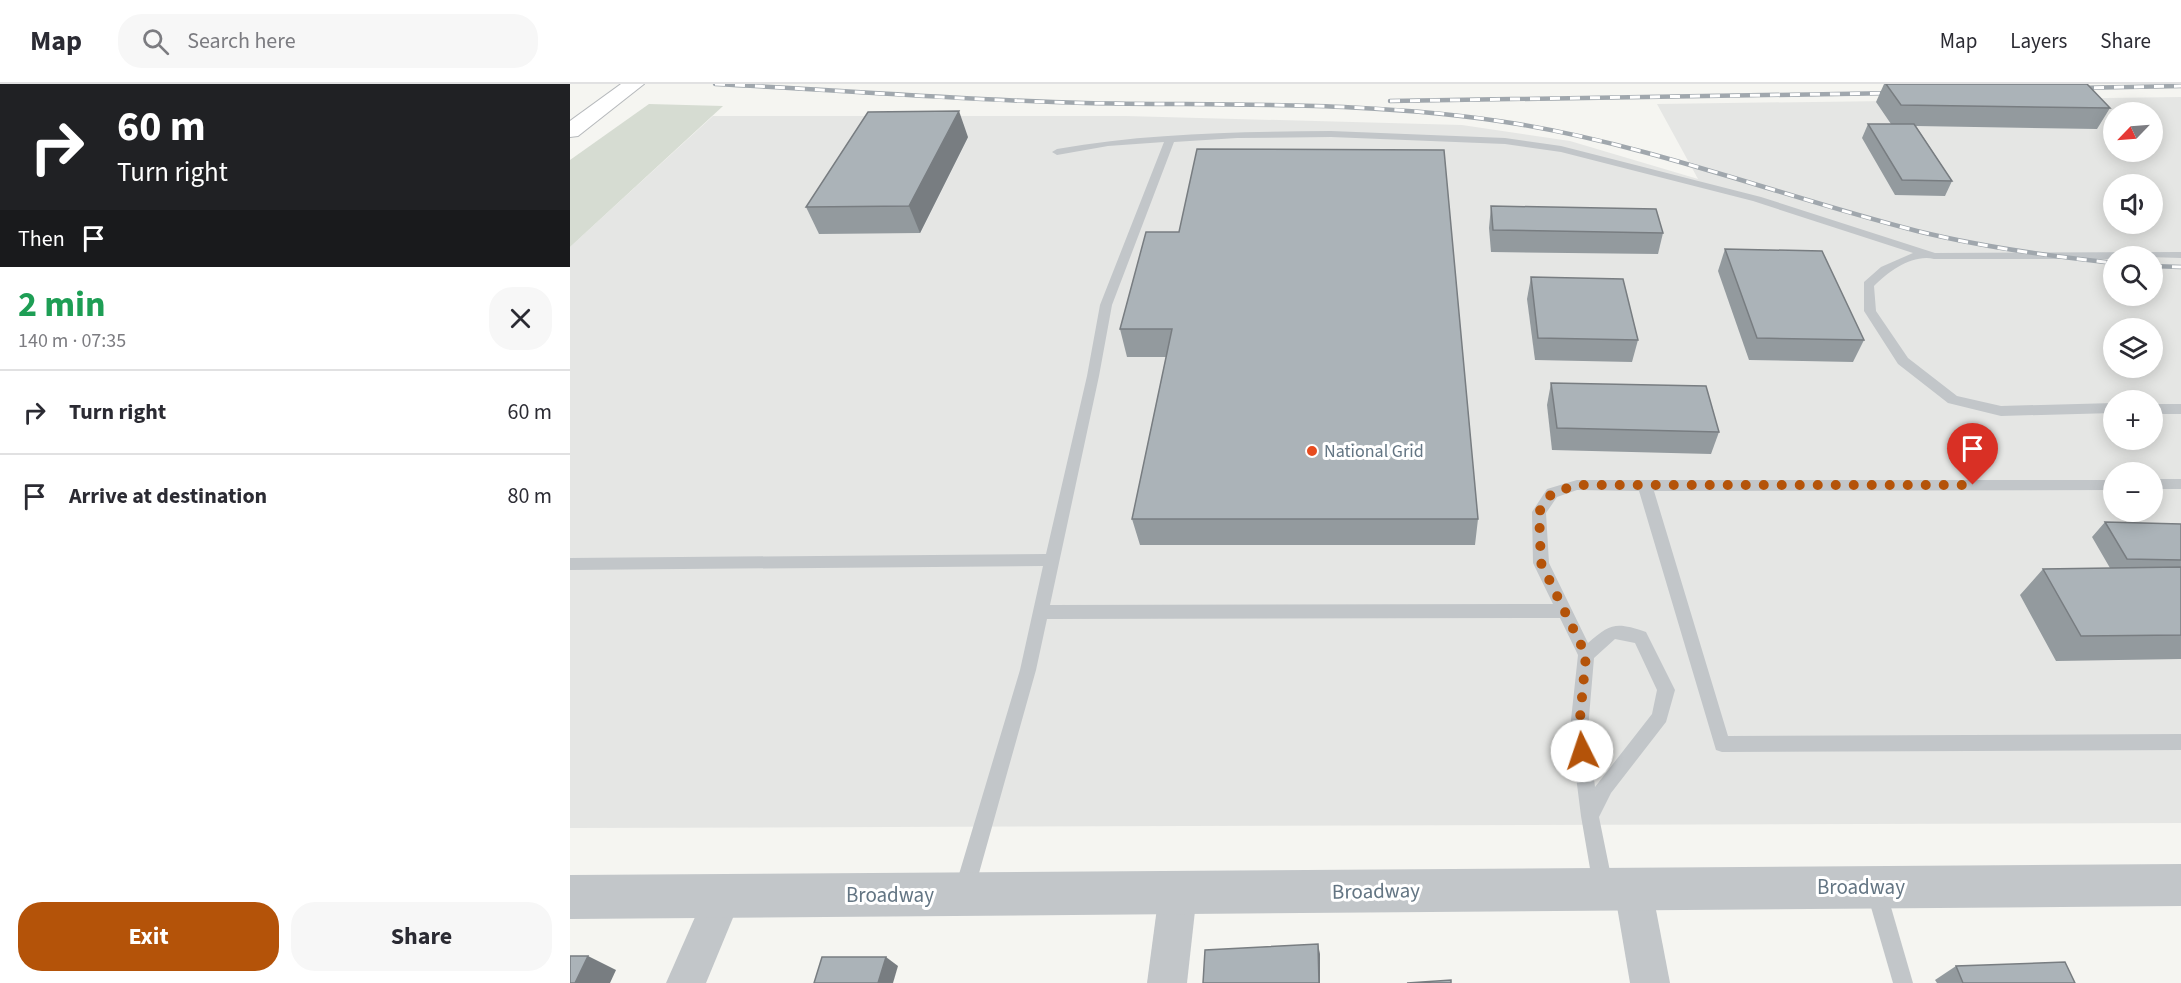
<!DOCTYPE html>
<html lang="en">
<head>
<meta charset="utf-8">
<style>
  :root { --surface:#fff; --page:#f7f7f7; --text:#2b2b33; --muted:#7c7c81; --line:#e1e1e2; --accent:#b45309 }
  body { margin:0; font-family:"Source Sans 3",sans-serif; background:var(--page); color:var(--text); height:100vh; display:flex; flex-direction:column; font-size:22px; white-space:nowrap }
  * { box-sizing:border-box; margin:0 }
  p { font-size:20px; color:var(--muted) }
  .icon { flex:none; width:33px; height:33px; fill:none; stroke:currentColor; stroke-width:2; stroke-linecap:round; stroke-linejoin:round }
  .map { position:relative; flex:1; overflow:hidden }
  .side { display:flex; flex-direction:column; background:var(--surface); width:570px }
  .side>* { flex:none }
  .hud { background:#202124; color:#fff; overflow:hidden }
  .needle { width:39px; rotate:245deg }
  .buttons { position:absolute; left:1533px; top:18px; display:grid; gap:12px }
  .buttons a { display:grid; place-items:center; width:60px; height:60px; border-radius:50%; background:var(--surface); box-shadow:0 3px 15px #0003; font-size:30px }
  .pin { position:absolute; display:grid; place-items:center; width:51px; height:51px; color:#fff; margin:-62px -26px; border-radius:50% 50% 50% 0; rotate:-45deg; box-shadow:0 0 6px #0007 }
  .pin .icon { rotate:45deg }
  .me { position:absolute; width:66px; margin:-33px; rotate:356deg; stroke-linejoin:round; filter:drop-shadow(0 0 4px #0008) }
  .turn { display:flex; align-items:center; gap:21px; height:126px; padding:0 18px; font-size:27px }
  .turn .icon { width:78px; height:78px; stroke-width:2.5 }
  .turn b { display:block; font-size:42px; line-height:51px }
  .then { display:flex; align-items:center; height:57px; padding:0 18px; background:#0003; gap:12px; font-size:22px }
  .round { display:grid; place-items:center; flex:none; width:63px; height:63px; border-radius:24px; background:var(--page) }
  .head { display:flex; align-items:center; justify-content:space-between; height:102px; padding:0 18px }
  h1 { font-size:36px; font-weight:700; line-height:45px; color:#1e9e55 }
  .primary-button { display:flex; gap:12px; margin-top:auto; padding:12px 18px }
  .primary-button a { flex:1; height:69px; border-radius:24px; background:var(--accent); color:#fff; font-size:24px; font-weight:700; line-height:69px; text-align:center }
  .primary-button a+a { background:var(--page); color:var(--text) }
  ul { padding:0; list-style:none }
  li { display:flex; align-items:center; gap:18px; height:84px; padding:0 18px; border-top:2px solid var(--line) }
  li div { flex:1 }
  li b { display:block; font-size:22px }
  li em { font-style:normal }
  header { display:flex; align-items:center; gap:36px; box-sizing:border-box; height:84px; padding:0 30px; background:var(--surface); border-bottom:2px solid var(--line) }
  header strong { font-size:28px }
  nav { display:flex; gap:33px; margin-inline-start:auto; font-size:21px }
  .search { width:420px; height:54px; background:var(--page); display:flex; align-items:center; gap:15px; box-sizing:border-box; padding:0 21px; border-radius:24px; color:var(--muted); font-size:22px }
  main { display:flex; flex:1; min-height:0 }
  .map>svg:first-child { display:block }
</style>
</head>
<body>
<header>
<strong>Map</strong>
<div class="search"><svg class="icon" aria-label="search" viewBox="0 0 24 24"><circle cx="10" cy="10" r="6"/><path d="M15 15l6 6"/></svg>Search here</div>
<nav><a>Map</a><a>Layers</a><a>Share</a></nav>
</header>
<main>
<section class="side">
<div class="hud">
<div class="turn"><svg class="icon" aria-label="right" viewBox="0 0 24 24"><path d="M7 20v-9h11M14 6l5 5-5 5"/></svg><div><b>60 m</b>Turn right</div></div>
<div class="then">Then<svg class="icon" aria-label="arrive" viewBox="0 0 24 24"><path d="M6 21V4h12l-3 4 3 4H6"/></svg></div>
</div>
<div class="head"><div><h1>2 min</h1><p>140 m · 07:35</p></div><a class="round"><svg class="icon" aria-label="close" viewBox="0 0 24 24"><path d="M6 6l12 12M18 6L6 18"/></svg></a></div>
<ul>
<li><svg class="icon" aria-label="right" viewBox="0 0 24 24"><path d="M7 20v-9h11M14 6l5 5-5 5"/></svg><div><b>Turn right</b></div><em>60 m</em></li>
<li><svg class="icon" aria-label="arrive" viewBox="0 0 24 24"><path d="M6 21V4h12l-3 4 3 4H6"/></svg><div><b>Arrive at destination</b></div><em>80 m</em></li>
</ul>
<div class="primary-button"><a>Exit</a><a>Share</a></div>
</section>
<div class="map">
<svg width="1611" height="899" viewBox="0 0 1611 899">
  <rect width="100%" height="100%" fill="#f5f5f1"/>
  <path fill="#e5e6e4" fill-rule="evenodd" d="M1611,13V739L0,744V163L143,32H556L892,41L1000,57L1128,95L1087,20ZM1544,28H1582V68H1544ZM1544,100H1582V140H1544ZM1544,172H1582V212H1544ZM1544,244H1582V284H1544ZM1544,316H1582V356H1544ZM1544,388H1582V428H1544Z"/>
  <path fill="#d6dcd2" d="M79,20L153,22L0,163V76Z"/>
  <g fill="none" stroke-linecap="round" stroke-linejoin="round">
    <defs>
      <path id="motorway" d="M51,0H74L8,52L0,53V37Z"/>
    </defs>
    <use href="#motorway" stroke="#b5b8bb" stroke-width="2"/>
    <g fill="#c2c6c9" fill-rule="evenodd">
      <path d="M761,47L935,54L991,62L1191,113L1365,169L1611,168V174L1544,172V175H1364C1343,170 1319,187 1304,202L1306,227L1338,274L1387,312L1431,322L1544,319V329L1431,332L1378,319L1328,280L1294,227V198L1311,183L1343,169L1183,117L991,68L935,60L761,53L667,54L604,58L542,221L529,292L480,521L983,520L963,479L962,428L977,405L1007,396H1544V406L1084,407L1158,652L1611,650V666L1152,668L1146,666L1069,407L1007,406L987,413L976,429L979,479L1018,559C1041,539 1046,538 1076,548L1105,606L1096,638L1041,709L1029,733L1043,802L1040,809L1033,812L1026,809L1023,802L1011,732L1000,645L1008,571L990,534L477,535L466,586L404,807L401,814L394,817L387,814L384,807L450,586L473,482L0,486V474L476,470L517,292L530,221L594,58L538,62L487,71L482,68L487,65C577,49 669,48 761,47ZM1045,555L1065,559L1087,606L1082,630L1025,703L1018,645L1024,574Z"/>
      <rect x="1582" y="320" width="29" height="10"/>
      <rect x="1582" y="395" width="29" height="10"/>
      <path d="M1306,796L1313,799L1316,806L1343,899H1323L1296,806L1299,799Z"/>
    </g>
    <g fill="#c2c6c9" fill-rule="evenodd">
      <path d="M1063,786L1076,792L1082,805L1100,899H1060L1044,805L1050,792Z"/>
      <path d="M608,790L621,796L627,809L617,899H577L589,809L595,796Z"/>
      <path d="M153,793L166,799L172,812L136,899H96L140,799Z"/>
    </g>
    <path fill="#c2c6c9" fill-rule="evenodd" d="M1611,780V822L0,835V791Z"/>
    <use href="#motorway" fill="#fff" fill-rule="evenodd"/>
    <defs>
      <g id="rail">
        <path d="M145,0C268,6 391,16 515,19C659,22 805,16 948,40C1085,63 1214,113 1347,147C1412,163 1478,172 1544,179"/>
        <path d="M1504,4L1611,2"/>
        <path d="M820,17L1327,9"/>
        <path d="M1582,182L1611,183"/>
      </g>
    </defs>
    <use href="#rail" stroke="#a0a7ad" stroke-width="4.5"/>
    <use href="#rail" stroke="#fff" stroke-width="3" stroke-dasharray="10" stroke-linecap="butt"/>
  </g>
  <g fill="#939a9e">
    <path d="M1314,0H1485L1540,24L1527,45L1346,42L1382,97L1375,112L1325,111L1292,54L1298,40H1321L1306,18Z"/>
    <path d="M398,53L350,149L249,150L236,123Z"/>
    <path d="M921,122L1093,149L1088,170L921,168L919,144Z"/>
    <path d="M576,148L908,435L905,461H570L562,435L596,273H557L550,245Z"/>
    <path d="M1155,165L1294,256L1283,278L1179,276L1148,187Z"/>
    <path d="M961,193L1068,256L1062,278L965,276L957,215Z"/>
    <path d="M981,299L1149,348L1141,370L982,366L977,321Z"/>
    <path d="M1535,438L1611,440V575L1486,577L1450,511L1473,485L1540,484L1522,453Z"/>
    <path d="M1386,882L1505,899H1367L1365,896Z"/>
  </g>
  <g fill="#787d81">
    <path d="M389,27L398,53L350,149L339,122Z"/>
    <path d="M748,860L750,870V899H749Z"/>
    <path d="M18,872L46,886L40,899H5Z"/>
    <path d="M316,873L328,882L323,899H308Z"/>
  </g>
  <g fill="#abb3b8" stroke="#787d81" stroke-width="1.5">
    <path d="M1316,0H1517L1540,24L1331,21Z"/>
    <path d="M389,27L339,122L236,123L298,28Z"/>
    <path d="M1298,40H1344L1382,97L1332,96Z"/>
    <path d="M627,65L874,66L908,435H562L602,245H550L576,148H609Z"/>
    <path d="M921,122L1086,125L1093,149L923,146Z"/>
    <path d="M1155,165L1252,167L1294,256L1187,254Z"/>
    <path d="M961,193L1053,195L1068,256L968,254Z"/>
    <path d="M981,299L1136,302L1149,348L987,344Z"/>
    <path d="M1535,438L1611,440V476L1557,475Z"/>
    <path d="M1611,483V551L1511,552L1473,485Z"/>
    <path d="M748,860L749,899H633L635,866Z"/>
    <path d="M0,872H18L5,899H0Z"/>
    <path d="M252,873H316L308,899H244Z"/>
    <path d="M1495,878L1505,899H1393L1386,882Z"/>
    <path d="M881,896V899H837Z"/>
  </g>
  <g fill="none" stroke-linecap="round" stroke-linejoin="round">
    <path stroke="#b45309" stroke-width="10" stroke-dasharray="0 18" d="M1012,667L1009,645L1016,571L971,479L969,428L982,409L1007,401H1403"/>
  </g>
  <circle fill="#e74c1f" stroke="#fff" stroke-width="2" cx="742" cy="367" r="6"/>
  <g text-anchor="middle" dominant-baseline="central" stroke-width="6" stroke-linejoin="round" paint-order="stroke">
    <g font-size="18" fill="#637583" stroke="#fff" text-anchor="start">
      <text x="754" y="367">National Grid</text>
    </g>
    <g font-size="21" fill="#637583" stroke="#fff">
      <text x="1291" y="803">Broadway</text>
      <text transform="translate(806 807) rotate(-1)">Broadway</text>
      <text x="320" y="811">Broadway</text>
    </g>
  </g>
</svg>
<div class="buttons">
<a><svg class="needle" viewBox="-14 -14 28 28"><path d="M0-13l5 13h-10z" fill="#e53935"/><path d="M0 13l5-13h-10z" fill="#7c7c81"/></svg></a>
<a><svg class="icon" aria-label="sound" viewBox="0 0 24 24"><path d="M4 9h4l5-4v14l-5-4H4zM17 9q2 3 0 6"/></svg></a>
<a><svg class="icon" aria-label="search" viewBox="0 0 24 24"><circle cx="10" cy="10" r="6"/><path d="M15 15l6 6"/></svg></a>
<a><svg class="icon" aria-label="layers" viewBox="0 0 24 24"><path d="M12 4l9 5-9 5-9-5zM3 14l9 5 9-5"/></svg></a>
<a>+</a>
<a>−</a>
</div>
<div class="pin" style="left:1403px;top:401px;background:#d93025"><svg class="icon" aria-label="arrive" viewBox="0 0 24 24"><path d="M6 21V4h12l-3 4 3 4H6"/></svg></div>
<svg class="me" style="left:1012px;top:667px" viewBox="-20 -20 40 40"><circle r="19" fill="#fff"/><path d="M0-13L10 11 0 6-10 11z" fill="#b45309"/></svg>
</div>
</main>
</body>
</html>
